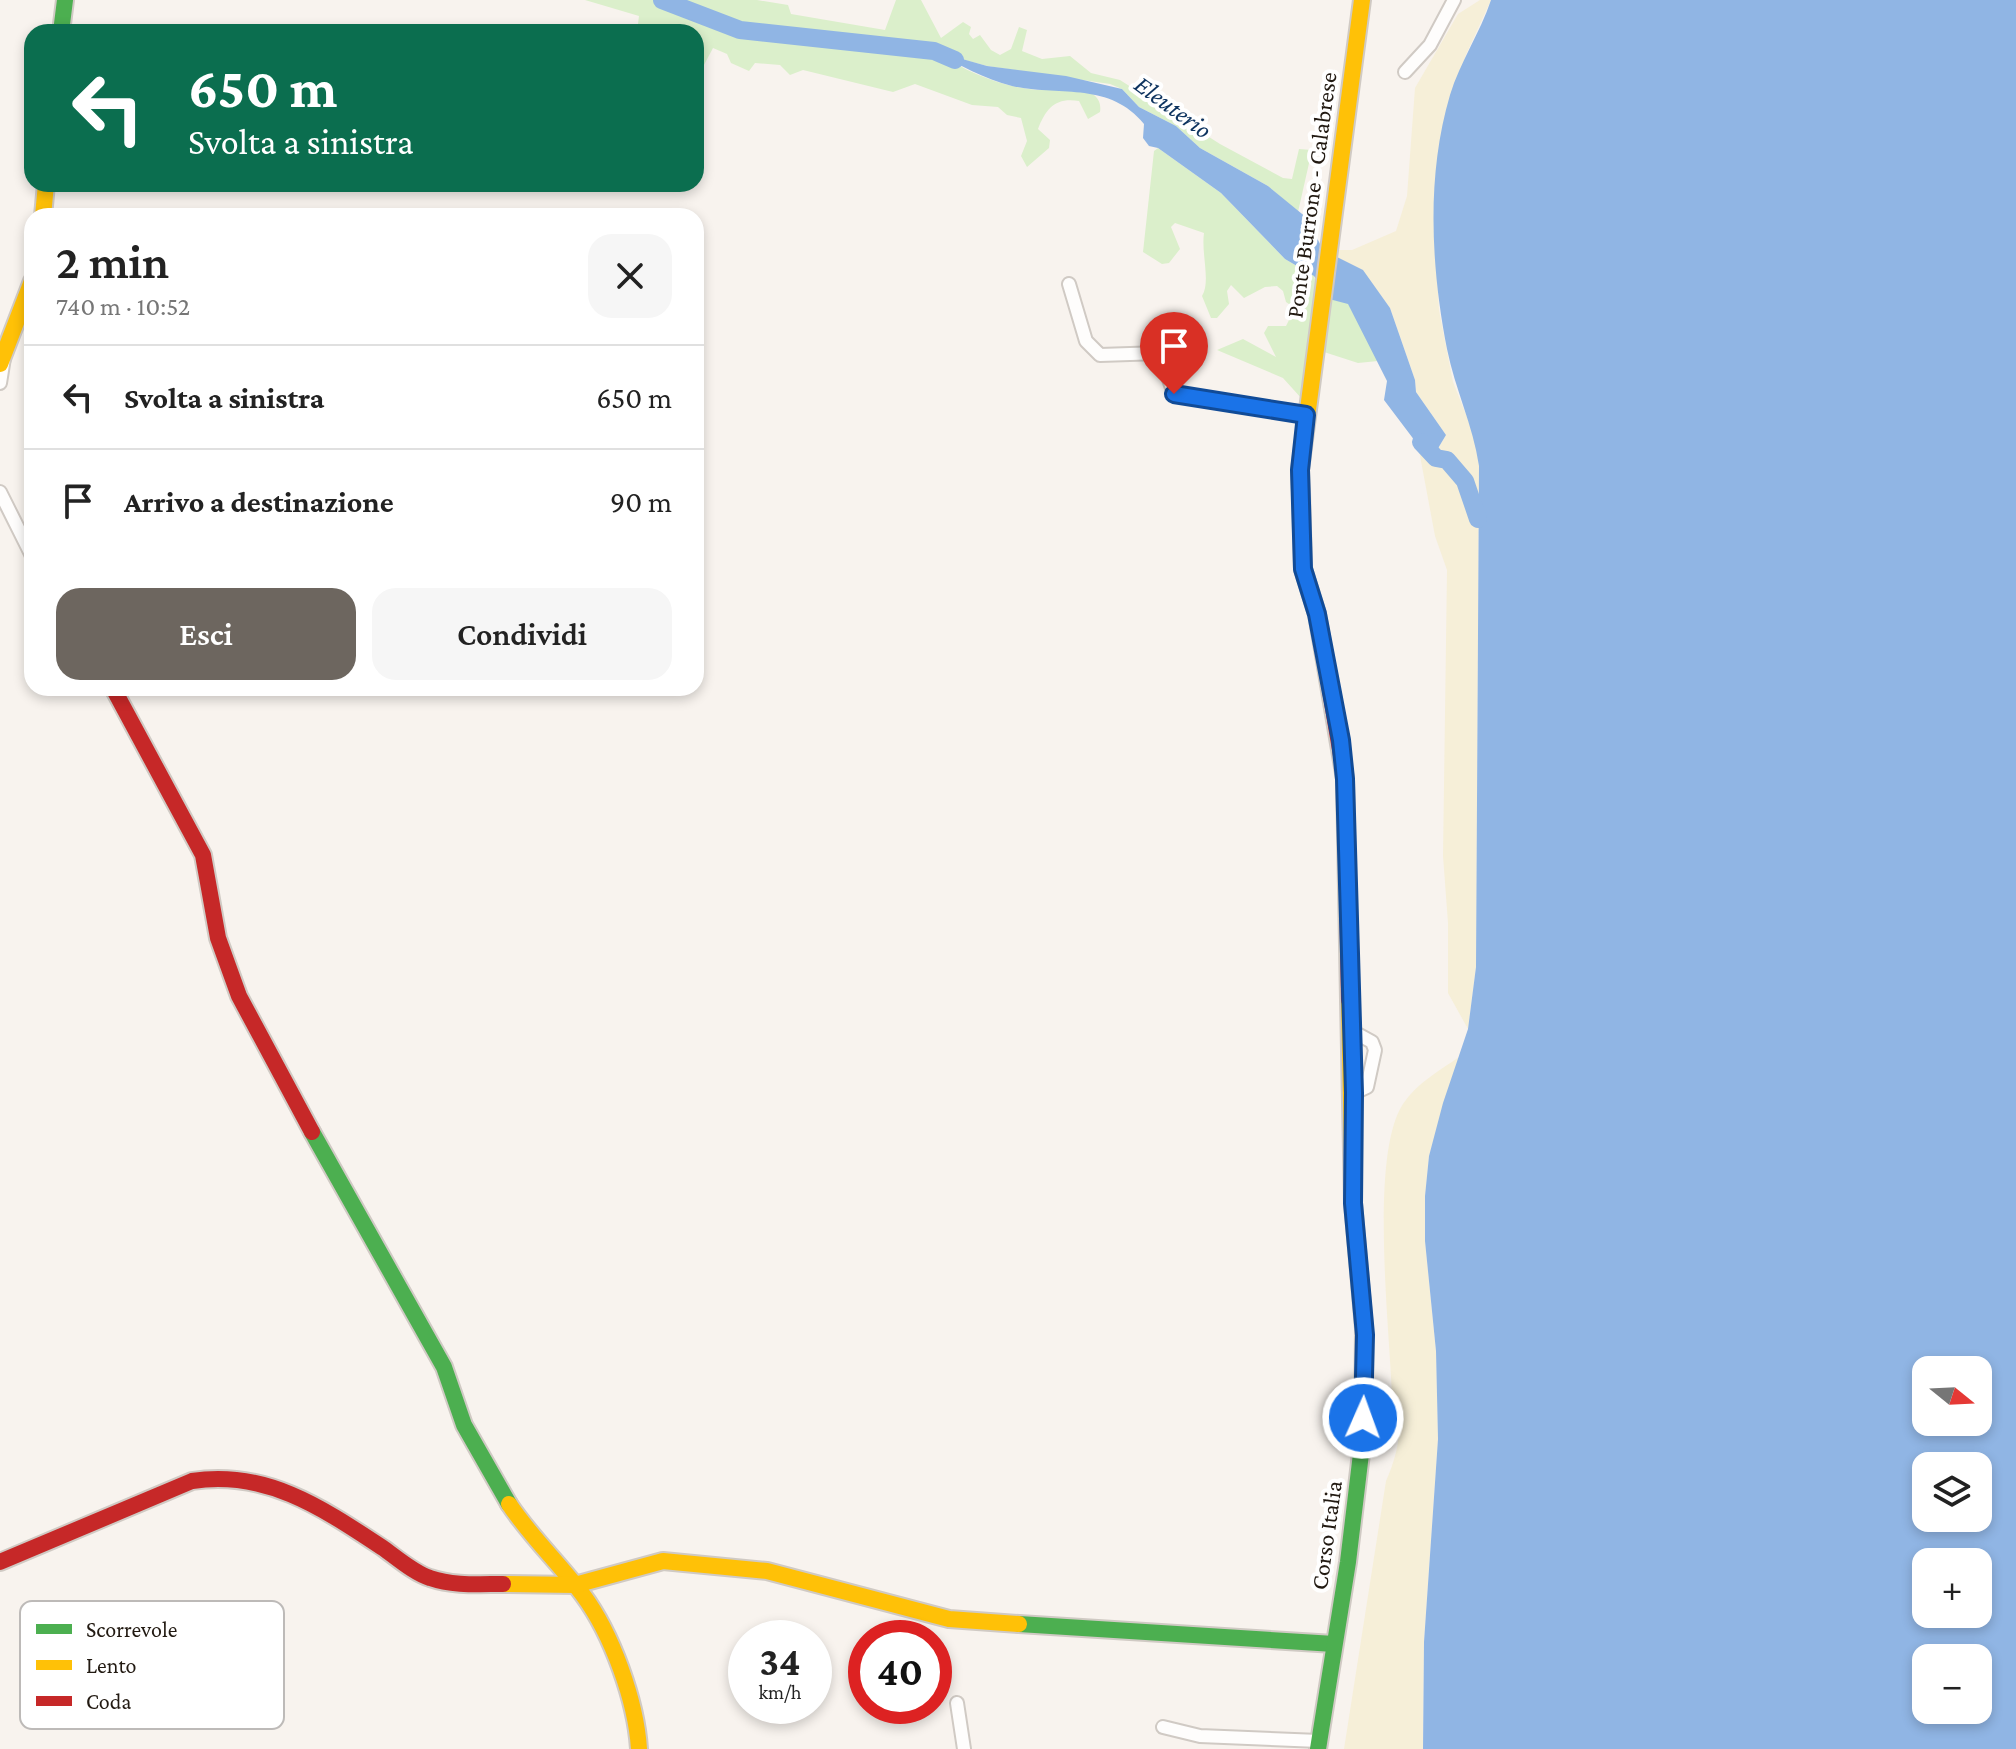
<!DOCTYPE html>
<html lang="it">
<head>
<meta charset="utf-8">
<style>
  :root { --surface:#fff; --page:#f6f6f6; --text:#222; --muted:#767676; --line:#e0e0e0; --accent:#6d665f }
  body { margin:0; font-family:"Crimson Pro",serif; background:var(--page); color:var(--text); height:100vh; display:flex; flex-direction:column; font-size:30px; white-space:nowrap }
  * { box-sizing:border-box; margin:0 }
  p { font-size:26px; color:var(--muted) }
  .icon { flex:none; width:44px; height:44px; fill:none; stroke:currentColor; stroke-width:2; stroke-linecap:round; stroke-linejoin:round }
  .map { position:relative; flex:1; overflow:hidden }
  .details { position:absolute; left:24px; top:208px; width:680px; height:488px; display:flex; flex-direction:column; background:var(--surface); border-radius:24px; box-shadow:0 4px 12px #0003 }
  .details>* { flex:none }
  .hud { position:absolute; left:24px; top:24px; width:680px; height:168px; border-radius:24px; box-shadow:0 4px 12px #0003; background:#0b6e4f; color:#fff; overflow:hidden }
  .needle { width:52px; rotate:108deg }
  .controls { position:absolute; left:1912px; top:1356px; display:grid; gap:16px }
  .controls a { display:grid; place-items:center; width:80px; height:80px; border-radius:16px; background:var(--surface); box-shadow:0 4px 12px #0003; font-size:40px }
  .speed { position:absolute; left:728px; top:1620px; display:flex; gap:16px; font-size:40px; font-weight:700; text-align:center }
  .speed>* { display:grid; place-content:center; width:104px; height:104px; border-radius:50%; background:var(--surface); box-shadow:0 4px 12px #0003; line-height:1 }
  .speed small { font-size:20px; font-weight:400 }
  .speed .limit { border:12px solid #d22; background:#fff; color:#111 }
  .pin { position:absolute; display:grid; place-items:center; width:68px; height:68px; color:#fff; margin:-82px -34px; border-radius:50% 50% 50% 0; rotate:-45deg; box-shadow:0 0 8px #0007 }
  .pin .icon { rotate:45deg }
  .me { position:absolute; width:88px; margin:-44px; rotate:2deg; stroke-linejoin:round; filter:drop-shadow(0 0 6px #0008) }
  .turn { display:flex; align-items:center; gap:28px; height:168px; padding:0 32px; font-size:36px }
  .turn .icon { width:104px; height:104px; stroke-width:2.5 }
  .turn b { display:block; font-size:56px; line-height:68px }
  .round { display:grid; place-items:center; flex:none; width:84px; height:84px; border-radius:24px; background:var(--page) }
  .summary { display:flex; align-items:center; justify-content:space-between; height:136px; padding:0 32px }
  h1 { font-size:48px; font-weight:600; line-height:60px }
  .button { display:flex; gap:16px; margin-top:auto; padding:16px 32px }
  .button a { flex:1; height:92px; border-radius:24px; background:var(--accent); color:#fff; font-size:32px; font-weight:600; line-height:92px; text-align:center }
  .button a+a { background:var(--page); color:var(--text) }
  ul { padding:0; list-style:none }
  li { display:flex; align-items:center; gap:24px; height:104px; padding:0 32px; border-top:2px solid var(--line) }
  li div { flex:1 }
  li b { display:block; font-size:30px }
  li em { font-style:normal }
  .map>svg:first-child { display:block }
</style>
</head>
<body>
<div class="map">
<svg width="2016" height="1749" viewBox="0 0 2016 1749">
  <rect width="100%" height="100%" fill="#f8f3ee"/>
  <g fill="#dbefcb">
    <path d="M585,0H757L788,5L791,14L885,30L896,0H921L941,38L963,22L971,27L969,34L973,39L980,35L991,50L1000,55L1011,49L1019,27L1027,30L1022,51L1042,59L1070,56L1091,73L1120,80L1220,144L1283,178L1292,179L1299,149L1312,150L1298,212L1268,186L1200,148L1176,126L1139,107L1122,89L1110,84L987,66L939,53C967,73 1003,87 1038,90C1054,91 1080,85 1094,95C1100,100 1101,106 1100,112L1088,119L1079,101C1056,97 1046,108 1038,129L1050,140L1049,148L1027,167L1021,156L1027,141L1021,118L1007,115L998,107L972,105L915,84L893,92L803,70L790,75L780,65L755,63L749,71L731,63L727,54L713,48L696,80V32H637L639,16Z"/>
    <path d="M1158,148L1221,193L1285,259L1314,276L1316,283L1302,399L1283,378L1217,350L1243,339L1276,357L1264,333L1268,326H1286L1295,308L1286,302L1283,291L1277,286L1265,287L1244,298L1231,285L1227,291L1229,304L1217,318H1211L1202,296C1211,282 1201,254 1204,233L1175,223L1171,227L1180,249L1169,263L1162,264L1143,252L1154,151Z"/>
    <path d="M1329,299L1348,303L1378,361L1358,363L1324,352Z"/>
  </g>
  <g fill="#f6efd8">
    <path d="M1480,0H1491L1465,57L1434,221L1439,310L1453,382L1475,437L1479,466L1476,967L1468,1029L1448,993V923L1443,856L1447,570L1435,536L1418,445L1436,458L1440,456L1437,450L1446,435L1416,392L1415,380L1390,308L1363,271L1323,250H1352L1396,231L1407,196L1415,88L1458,14Z"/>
    <path d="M1459,1057L1429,1156L1425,1197V1241L1436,1351L1438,1439L1424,1642L1423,1749H1344L1386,1481C1398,1454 1405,1424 1392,1397C1390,1331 1369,1155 1403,1104C1417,1083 1439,1071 1459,1057Z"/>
  </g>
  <g fill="#90b5e4" fill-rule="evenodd">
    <path d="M1491,0H2016V1749H1423L1424,1642L1438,1439L1436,1351L1425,1241V1196L1429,1156L1443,1103L1468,1029L1476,967L1479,466C1473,425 1455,389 1447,349C1431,267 1426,176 1450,95C1460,62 1480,33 1491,0ZM1926,1370H1978V1422H1926ZM1926,1466H1978V1518H1926ZM1926,1562H1978V1614H1926ZM1926,1658H1978V1710H1926Z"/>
    <path d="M934,51L987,66L1066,76L1122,89L1139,107L1176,126L1200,148L1268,186L1307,218L1323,250L1363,270L1390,308L1415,380L1416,392L1446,435L1437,450L1440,457L1436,458L1418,445L1384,400L1387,381L1348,304L1329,299L1314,276L1285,259L1221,193L1158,148L1149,146L1143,138L1144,124C1109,81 1059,97 1012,86C984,79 960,65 934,51Z"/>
  </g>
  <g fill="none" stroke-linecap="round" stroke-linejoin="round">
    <g stroke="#90b5e4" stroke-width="18">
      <path d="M662,0L740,30L934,51L955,60"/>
      <path d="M1421,442L1436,458L1447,460L1465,481L1478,519"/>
    </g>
    <defs>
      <g id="street">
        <path d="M1405,72L1430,45L1454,0"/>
        <path d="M1069,284L1086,341L1100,355L1160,353L1174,394L1306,415"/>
        <path d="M0,383L4,358"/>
        <path d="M0,492L32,556"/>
        <path d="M1352,1031L1372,1042L1375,1050L1367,1087L1354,1093"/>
        <path d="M957,1703L964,1749"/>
        <path d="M1163,1727L1200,1736L1319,1741"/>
      </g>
      <g id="fast">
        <path d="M61,32L65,0"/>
        <path d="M312,1132L444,1367L464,1425L509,1504"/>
        <path d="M1019,1624L1334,1644"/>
        <path d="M1318,1749L1348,1562L1363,1437L1364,1328"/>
      </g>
      <g id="slow">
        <path d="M43,216L46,184"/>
        <path d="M0,364L32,281"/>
        <path d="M1301,492L1300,470L1362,0"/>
        <path d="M1349,1000L1353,1203L1364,1328"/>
        <path d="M509,1504C531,1537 559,1563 583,1595C612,1634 636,1701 639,1749"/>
        <path d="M503,1584L575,1585L663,1561L767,1571L949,1619L1019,1624"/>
      </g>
      <g id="jam">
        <path d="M1301,492L1303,569L1317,614L1345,779L1349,1000"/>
        <path d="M113,688L203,855L218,938L239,996L312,1132"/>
        <path d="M0,1562L192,1481C266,1469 324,1509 383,1548C397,1558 414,1573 430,1578C453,1586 479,1584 503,1584"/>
      </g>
    </defs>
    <use href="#street" stroke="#d0cac4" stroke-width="16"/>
    <use href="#fast" stroke="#d0cac4" stroke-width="20"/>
    <use href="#slow" stroke="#d0cac4" stroke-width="20"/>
    <use href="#jam" stroke="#d0cac4" stroke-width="20"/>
    <use href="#street" stroke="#fefdfc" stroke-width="12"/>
    <use href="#fast" stroke="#4caf50" stroke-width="16"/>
    <use href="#slow" stroke="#ffc107" stroke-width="16"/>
    <use href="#jam" stroke="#c62828" stroke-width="16"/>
  </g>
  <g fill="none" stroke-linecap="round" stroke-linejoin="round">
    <defs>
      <path id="route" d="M1174,394L1306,415L1300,470L1303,569L1317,614L1341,740L1345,779L1354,1093L1353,1203L1365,1335L1363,1418"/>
    </defs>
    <use href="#route" stroke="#114b97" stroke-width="20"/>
    <use href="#route" stroke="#1a73e8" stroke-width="14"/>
  </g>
  <g text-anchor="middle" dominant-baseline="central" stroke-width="8" stroke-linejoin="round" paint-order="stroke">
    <g font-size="24" fill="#221a12" stroke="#fff">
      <text transform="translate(1311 195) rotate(-82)">Ponte Burrone - Calabrese</text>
      <text transform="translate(1326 1535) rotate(-82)">Corso Italia</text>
    </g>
    <g font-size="26" font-style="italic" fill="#0d335f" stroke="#fff">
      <text transform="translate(1173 107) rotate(36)">Eleuterio</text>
    </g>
  </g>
  <rect x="20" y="1601" width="264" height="128" rx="12" fill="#fff" stroke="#bdbab8" stroke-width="2"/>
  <rect x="36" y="1624" width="36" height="10" fill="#4caf50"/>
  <rect x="36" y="1660" width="36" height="10" fill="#ffc107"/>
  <rect x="36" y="1696" width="36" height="10" fill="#c62828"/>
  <g font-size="22" fill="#221a12">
    <text x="86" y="1637">Scorrevole</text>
    <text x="86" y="1673">Lento</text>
    <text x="86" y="1709">Coda</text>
  </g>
</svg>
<div class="controls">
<a><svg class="needle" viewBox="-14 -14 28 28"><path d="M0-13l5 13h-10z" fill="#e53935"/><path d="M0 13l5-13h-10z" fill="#767676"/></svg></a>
<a><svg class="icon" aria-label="layers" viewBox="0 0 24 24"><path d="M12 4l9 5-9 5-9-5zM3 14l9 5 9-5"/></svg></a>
<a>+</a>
<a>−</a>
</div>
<div class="speed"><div>34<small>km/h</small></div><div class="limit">40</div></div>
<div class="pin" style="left:1174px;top:394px;background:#d93025"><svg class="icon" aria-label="arrive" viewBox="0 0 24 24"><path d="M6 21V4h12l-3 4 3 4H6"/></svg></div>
<svg class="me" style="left:1363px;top:1418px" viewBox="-20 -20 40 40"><circle r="17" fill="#1a73e8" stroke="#fff" stroke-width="3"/><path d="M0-11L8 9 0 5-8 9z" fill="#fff"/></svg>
<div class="hud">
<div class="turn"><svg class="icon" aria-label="left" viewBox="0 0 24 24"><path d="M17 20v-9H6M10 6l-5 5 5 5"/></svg><div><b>650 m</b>Svolta a sinistra</div></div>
</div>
<section class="details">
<div class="summary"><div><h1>2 min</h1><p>740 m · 10:52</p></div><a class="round"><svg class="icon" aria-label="close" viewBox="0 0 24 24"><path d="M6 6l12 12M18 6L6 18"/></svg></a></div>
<ul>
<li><svg class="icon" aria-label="left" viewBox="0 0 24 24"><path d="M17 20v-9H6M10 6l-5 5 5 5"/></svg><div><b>Svolta a sinistra</b></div><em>650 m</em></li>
<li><svg class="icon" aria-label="arrive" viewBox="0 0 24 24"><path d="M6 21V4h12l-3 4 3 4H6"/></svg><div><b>Arrivo a destinazione</b></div><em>90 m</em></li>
</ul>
<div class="button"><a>Esci</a><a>Condividi</a></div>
</section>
</div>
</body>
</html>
